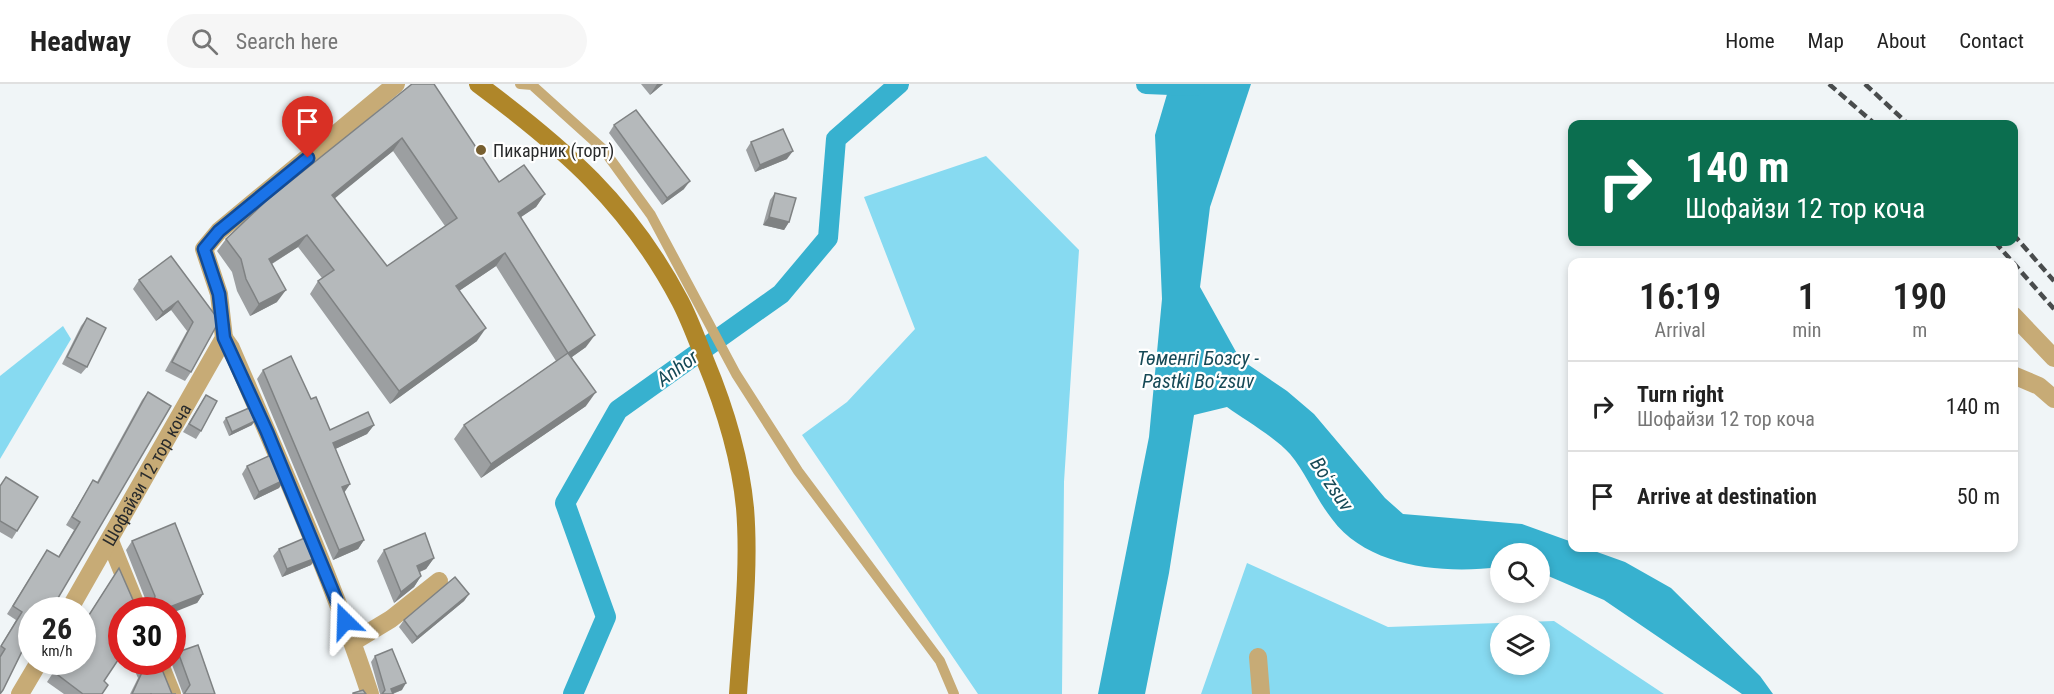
<!DOCTYPE html>
<html lang="en">
<head>
<meta charset="utf-8">
<style>
  :root { --surface:#fff; --page:#f6f6f6; --text:#222; --muted:#767676; --line:#e0e0e0 }
  body { margin:0; font-family:"Roboto Condensed",sans-serif; background:var(--page); color:var(--text); height:100vh; display:flex; flex-direction:column; font-size:22px; white-space:nowrap }
  * { box-sizing:border-box; margin:0 }
  p { font-size:20px; color:var(--muted) }
  .icon { flex:none; width:33px; height:33px; fill:none; stroke:currentColor; stroke-width:2; stroke-linecap:round; stroke-linejoin:round }
  .map { position:relative; flex:1; overflow:hidden }
  .details { position:absolute; left:1568px; top:174px; width:450px; height:294px; display:flex; flex-direction:column; background:var(--surface); border-radius:12px; box-shadow:0 3px 9px #0003 }
  .details>* { flex:none }
  .hud { position:absolute; left:1568px; top:36px; width:450px; height:126px; border-radius:12px; box-shadow:0 3px 9px #0003; background:#0b6e4f; color:#fff; overflow:hidden }
  .controls { position:absolute; left:1490px; top:459px; display:grid; gap:12px }
  .controls a { display:grid; place-items:center; width:60px; height:60px; border-radius:50%; background:var(--surface); box-shadow:0 3px 9px #0003; font-size:30px }
  .speed { position:absolute; left:18px; top:513px; display:flex; gap:12px; font-size:30px; font-weight:700; text-align:center }
  .speed>* { display:grid; place-content:center; width:78px; height:78px; border-radius:50%; background:var(--surface); box-shadow:0 3px 9px #0003; line-height:1 }
  .speed small { font-size:15px; font-weight:400 }
  .speed .limit { border:9px solid #d22; background:#fff; color:#111 }
  .pin { position:absolute; display:grid; place-items:center; width:51px; height:51px; color:#fff; margin:-62px -26px; border-radius:50% 50% 50% 0; rotate:-45deg; box-shadow:0 0 6px #0007 }
  .pin .icon { rotate:45deg }
  .me { position:absolute; width:66px; margin:-33px; rotate:338deg; stroke-linejoin:round; filter:drop-shadow(0 0 4px #0008) }
  .turn { display:flex; align-items:center; gap:21px; height:126px; padding:0 18px; font-size:27px }
  .turn .icon { width:78px; height:78px; stroke-width:2.5 }
  .turn b { display:block; font-size:42px; line-height:51px }
  .eta { display:flex; justify-content:space-evenly; align-items:center; height:102px; text-align:center }
  .eta b { font-size:36px; font-weight:600; line-height:42px }
  ul { padding:0; list-style:none }
  li { display:flex; align-items:center; gap:18px; height:90px; padding:0 18px; border-top:2px solid var(--line) }
  li div { flex:1 }
  li b { display:block; font-size:22px }
  li em { font-style:normal }
  header { display:flex; align-items:center; gap:36px; box-sizing:border-box; height:84px; padding:0 30px; background:var(--surface); border-bottom:2px solid var(--line) }
  header strong { font-size:28px }
  nav { display:flex; gap:33px; margin-inline-start:auto; font-size:21px }
  .search { width:420px; height:54px; background:var(--page); display:flex; align-items:center; gap:15px; box-sizing:border-box; padding:0 21px; border-radius:33px; color:var(--muted); font-size:22px }
  .map>svg:first-child { display:block }
</style>
</head>
<body>
<header>
<strong>Headway</strong>
<div class="search"><svg class="icon" aria-label="search" viewBox="0 0 24 24"><circle cx="10" cy="10" r="6"/><path d="M15 15l6 6"/></svg>Search here</div>
<nav><a>Home</a><a>Map</a><a>About</a><a>Contact</a></nav>
</header>
<div class="map">
<svg width="2054" height="610" viewBox="0 0 2054 610">
  <rect width="100%" height="100%" fill="#f0f5f7"/>
  <g fill="#87daf1" fill-rule="evenodd">
    <path d="M986,72L1079,166L1064,398L1062,610H978L802,351L847,318L915,245L864,113Z"/>
    <path d="M63,242L71,255L0,375V292Z"/>
    <path d="M1247,479L1388,543L1554,537L1664,610H1201ZM1500,542H1539V580H1500Z"/>
  </g>
  <path fill="#37b1cf" d="M1170,0H1251L1210,123L1200,203L1240,275L1287,307L1314,330L1385,414L1403,430L1522,440L1572,458V464H1586L1625,478L1671,504L1760,592L1773,610H1742L1604,516L1539,488V470H1500V483C1444,490 1368,484 1332,435C1316,415 1306,389 1290,370C1276,354 1245,336 1227,323L1194,331L1169,489L1145,610H1098L1149,353L1162,215L1155,51Z"/>
  <g fill="none" stroke-linecap="round" stroke-linejoin="round">
    <g stroke="#37b1cf" stroke-width="20">
      <path d="M1146,0L1195,2"/>
      <path d="M573,610L606,533L565,419L618,326L781,210L828,154L836,55L899,0"/>
    </g>
    <path stroke="#c7ab76" stroke-width="10" d="M520,0L532,1L603,65L651,131L736,290L798,387L940,577L954,610"/>
    <g stroke="#c7ab76" stroke-width="18">
      <path d="M2013,231L2054,274"/>
      <path d="M224,254L231,264C280,378 331,492 370,610"/>
      <path d="M2013,291L2039,302L2054,315"/>
      <path d="M110,457L138,526"/>
      <path id="s1" d="M69,526L224,254L219,210L204,165L219,147L396,0"/>
      <path d="M353,558L391,535L439,497"/>
      <path d="M1258,573L1261,610"/>
      <path d="M159,578L172,610"/>
      <path d="M20,610L39,578"/>
    </g>
    <path stroke="#af8629" stroke-width="18" d="M478,0C564,64 629,120 680,217C690,236 697,256 705,276C725,324 740,372 745,424C750,485 742,549 738,610"/>
    <g stroke="#494c4d" stroke-width="4.5" stroke-dasharray="9 4.5" stroke-linecap="butt">
      <path d="M1829,0L1875,40"/>
      <path d="M1865,0L1908,40"/>
      <path d="M2013,150L2054,197"/>
      <path d="M1995,158L2054,225"/>
    </g>
  </g>
  <g fill="#9c9fa1" fill-rule="evenodd">
    <path d="M412,0L499,98L545,110L536,123L521,133L586,263L572,273L586,322L481,394L454,355L464,341L556,277L496,182L459,207L477,257L390,320L310,210L318,197L322,194L298,163L272,180L277,218L250,232L237,207L232,188L217,167L226,155ZM393,67L445,142L387,182L334,114Z"/>
    <path d="M641,0H663L650,11Z"/>
    <path d="M614,41L684,105L662,121L609,49Z"/>
    <path d="M751,58L787,75L755,88L746,66Z"/>
    <path d="M775,109L789,138L784,146L763,141L770,116Z"/>
    <path d="M139,196L218,235L191,288L185,297L165,287L187,247L171,226L156,237L133,205Z"/>
    <path d="M87,234V283L81,290L62,280L81,242Z"/>
    <path d="M263,286L330,346L374,341L367,350L335,365L350,400L344,408L364,456L358,465L333,476L257,295Z"/>
    <path d="M148,308L171,322L32,526L0,610V563L16,536L7,530L47,466L58,473L74,446L66,441L93,396L97,398L142,316Z"/>
    <path d="M206,311L201,347L196,355L183,348Z"/>
    <path d="M226,334L252,341L229,352L223,338Z"/>
    <path d="M247,382L284,396L279,404L254,416L242,390Z"/>
    <path d="M0,402L17,447L12,455L0,448Z"/>
    <path d="M132,457L203,510L197,519L148,526V522L126,466Z"/>
    <path d="M279,465L316,474L311,481L282,493L273,472Z"/>
    <path d="M384,466L434,474L426,485L420,488L421,492L414,503L394,519L377,477Z"/>
    <path d="M119,484L102,610H64L47,598L60,578H82V541Z"/>
    <path d="M469,510L464,517L412,560L399,543L404,536Z"/>
    <path d="M178,568L215,610H183L171,578H172V576Z"/>
    <path d="M375,572L402,606L393,610H380L371,578Z"/>
    <path d="M131,578H159L172,610H176H130L138,594Z"/>
  </g>
  <g fill="#7f8283">
    <path d="M657,0H663L650,11Z"/>
    <path d="M402,54L393,67L323,124L332,111Z"/>
    <path d="M793,67L787,75L755,88L760,81Z"/>
    <path d="M690,97L684,105L662,121L667,114Z"/>
    <path d="M545,110L536,123L509,141L518,129Z"/>
    <path d="M769,133L789,138L784,146L763,141Z"/>
    <path d="M307,151L298,163L260,187L269,175Z"/>
    <path d="M505,169L496,182L447,215L456,202Z"/>
    <path d="M286,206L277,218L250,232L259,220Z"/>
    <path d="M178,217L171,226L156,237L163,228Z"/>
    <path d="M486,244L477,257L390,320L399,307Z"/>
    <path d="M595,251L586,263L559,282L568,269Z"/>
    <path d="M596,308L586,322L481,394L491,380Z"/>
    <path d="M255,337L252,341L229,352L232,348Z"/>
    <path d="M374,341L367,350L327,369L333,359Z"/>
    <path d="M284,396L279,404L254,416L259,408Z"/>
    <path d="M350,400L344,409L342,403Z"/>
    <path d="M364,456L358,465L333,476L339,466Z"/>
    <path d="M316,474L311,481L282,493L287,485Z"/>
    <path d="M434,474L426,485L409,492L417,482Z"/>
    <path d="M421,492L414,503L394,519L401,508Z"/>
    <path d="M203,510L197,519L172,529V526H162Z"/>
    <path d="M469,510L464,517L412,560L417,553Z"/>
    <path d="M406,599L402,606L391,610V605Z"/>
  </g>
  <g fill="#b5b9bb" stroke="#7f8283" stroke-width="1.5" fill-rule="evenodd">
    <path d="M412,0H434L499,98L524,81L545,110L518,129L595,251L568,269L505,169L456,202L486,244L399,307L318,197L334,186L307,151L269,175L286,206L259,220L246,195L241,175L226,155L266,117ZM402,54L457,134L387,182L332,111Z"/>
    <path d="M636,26L690,97L667,114L614,41Z"/>
    <path d="M783,45L793,67L760,81L751,58Z"/>
    <path d="M775,109L796,114L789,138L769,133Z"/>
    <path d="M171,172L218,235V239L191,288L172,278L193,238L178,217L163,228L139,196Z"/>
    <path d="M87,234L106,244L87,283L67,273Z"/>
    <path d="M568,269L596,308L491,380L464,341Z"/>
    <path d="M291,272L311,315L316,313L330,346L368,328L374,341L333,359L350,400L342,403L364,456L339,466L263,286Z"/>
    <path d="M148,308L171,322L51,526H48L42,524L41,526H32V547L3,606L0,610V573L5,565L1,562L22,528L13,522L47,466L59,473L80,438L72,433L93,396L98,399Z"/>
    <path d="M206,311L217,317L201,347L189,340Z"/>
    <path d="M249,324L255,337L232,348L226,334Z"/>
    <path d="M273,370L284,396L259,408L247,382Z"/>
    <path d="M6,393L38,413L17,447L0,437V402Z"/>
    <path d="M175,439L203,510L162,526H147L153,524L155,512L132,457Z"/>
    <path d="M425,449L434,474L417,482L421,492L401,508L384,466Z"/>
    <path d="M307,453L316,474L287,485L279,465Z"/>
    <path d="M119,484L137,525L141,526H122V570L104,597L108,601L102,610H83L54,588L61,578H82V542Z"/>
    <path d="M455,493L469,510L417,553L404,536Z"/>
    <path d="M198,561L215,610H184L190,601L178,568Z"/>
    <path d="M392,565L406,599L391,605L393,610H382L385,606L375,572Z"/>
    <path d="M142,578H159L172,610H176H151V609V610H132L144,584Z"/>
    <path d="M363,606L366,610H353V609Z"/>
  </g>
  <g fill="none" stroke-linecap="round" stroke-linejoin="round">
    <defs>
      <path id="route" d="M308,74L219,147L204,165L219,210L224,254L267,348L345,537"/>
    </defs>
    <use href="#route" stroke="#114b97" stroke-width="15"/>
    <use href="#route" stroke="#1a73e8" stroke-width="10"/>
  </g>
  <circle fill="#775f30" stroke="#fff" stroke-width="2" cx="481" cy="66" r="6"/>
  <g text-anchor="middle" dominant-baseline="central" stroke-width="4.5" stroke-linejoin="round" paint-order="stroke">
    <g font-size="18" fill="#292b2c" stroke="#fff" text-anchor="start">
      <text x="493" y="66">Пикарник (торт)</text>
    </g>
    <g font-size="18" fill="#292b2c" stroke="#fff">
      <text stroke="none"><textPath href="#s1" startOffset="156">Шофайзи 12 тор коча</textPath></text>
    </g>
    <g font-size="20" font-style="italic" fill="#174a57" stroke="#fff">
      <text x="1198" y="274">Төменгі Бозсу -<tspan x="1198" dy="23">Pastki Boʻzsuv</tspan></text>
      <text transform="translate(677 284) rotate(-36)">Anhor</text>
      <text transform="translate(1332 400) rotate(56)">Boʻzsuv</text>
    </g>
  </g>
</svg>
<div class="controls">
<a><svg class="icon" aria-label="search" viewBox="0 0 24 24"><circle cx="10" cy="10" r="6"/><path d="M15 15l6 6"/></svg></a>
<a><svg class="icon" aria-label="layers" viewBox="0 0 24 24"><path d="M12 4l9 5-9 5-9-5zM3 14l9 5 9-5"/></svg></a>
</div>
<div class="speed"><div>26<small>km/h</small></div><div class="limit">30</div></div>
<div class="pin" style="left:308px;top:74px;background:#d93025"><svg class="icon" aria-label="arrive" viewBox="0 0 24 24"><path d="M6 21V4h12l-3 4 3 4H6"/></svg></div>
<svg class="me" style="left:345px;top:537px" viewBox="-20 -20 40 40"><path d="M0-17L14 15 0 8-14 15z" fill="#1a73e8" stroke="#fff" stroke-width="4"/></svg>
<div class="hud">
<div class="turn"><svg class="icon" aria-label="right" viewBox="0 0 24 24"><path d="M7 20v-9h11M14 6l5 5-5 5"/></svg><div><b>140 m</b>Шофайзи 12 тор коча</div></div>
</div>
<section class="details">
<div class="eta">
<div><b>16:19</b><p>Arrival</p></div>
<div><b>1</b><p>min</p></div>
<div><b>190</b><p>m</p></div>
</div>
<ul>
<li><svg class="icon" aria-label="right" viewBox="0 0 24 24"><path d="M7 20v-9h11M14 6l5 5-5 5"/></svg><div><b>Turn right</b><p>Шофайзи 12 тор коча</p></div><em>140 m</em></li>
<li><svg class="icon" aria-label="arrive" viewBox="0 0 24 24"><path d="M6 21V4h12l-3 4 3 4H6"/></svg><div><b>Arrive at destination</b></div><em>50 m</em></li>
</ul>
</section>
</div>
</body>
</html>
